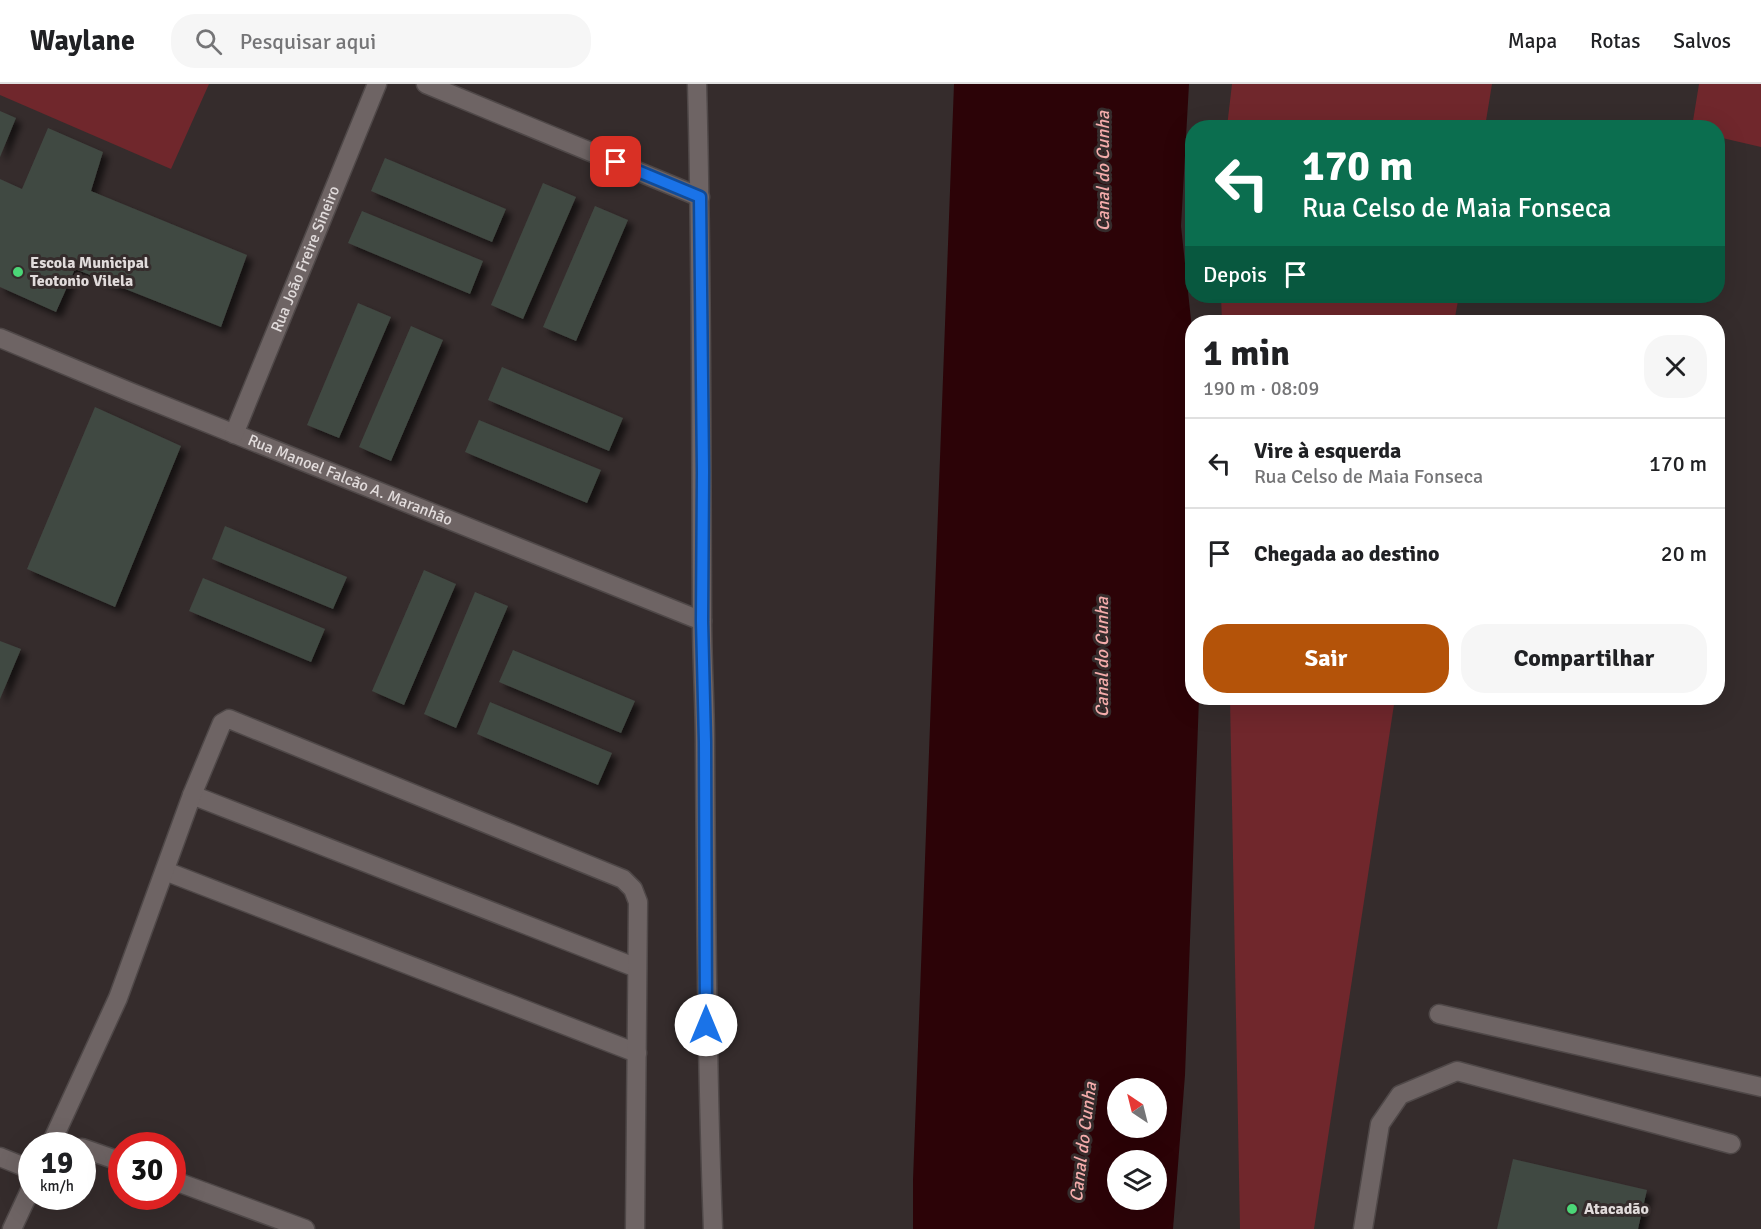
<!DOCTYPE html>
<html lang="pt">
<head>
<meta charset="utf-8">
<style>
  :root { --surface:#fff; --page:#f6f6f6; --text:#202124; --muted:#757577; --line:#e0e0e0; --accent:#b45309 }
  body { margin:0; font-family:Signika,sans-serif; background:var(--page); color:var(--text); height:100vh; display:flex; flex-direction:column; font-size:22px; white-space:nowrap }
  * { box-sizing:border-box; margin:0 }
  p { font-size:20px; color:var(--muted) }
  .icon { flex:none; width:33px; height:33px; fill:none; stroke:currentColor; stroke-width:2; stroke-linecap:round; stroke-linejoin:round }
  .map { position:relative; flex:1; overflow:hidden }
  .sheet { position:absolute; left:1185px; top:231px; width:540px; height:390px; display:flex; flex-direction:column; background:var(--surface); border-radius:24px; box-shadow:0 6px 24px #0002 }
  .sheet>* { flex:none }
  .top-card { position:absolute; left:1185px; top:36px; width:540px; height:183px; border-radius:24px; box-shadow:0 6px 24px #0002; background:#0b6e4f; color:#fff; overflow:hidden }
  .needle { width:39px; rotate:325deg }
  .fabs { position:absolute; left:1107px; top:994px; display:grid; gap:12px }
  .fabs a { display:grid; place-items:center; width:60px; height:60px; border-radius:50%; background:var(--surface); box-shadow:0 6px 24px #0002; font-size:30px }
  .speed { position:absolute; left:18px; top:1048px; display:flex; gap:12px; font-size:30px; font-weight:700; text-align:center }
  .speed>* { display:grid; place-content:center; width:78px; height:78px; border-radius:50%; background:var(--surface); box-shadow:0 6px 24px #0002; line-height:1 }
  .speed small { font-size:15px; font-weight:400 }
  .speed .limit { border:9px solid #d22; background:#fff; color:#111 }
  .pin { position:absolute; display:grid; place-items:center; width:51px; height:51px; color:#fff; margin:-26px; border-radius:12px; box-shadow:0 3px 9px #0006 }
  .me { position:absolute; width:66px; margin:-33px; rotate:0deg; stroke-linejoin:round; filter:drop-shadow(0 0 4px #0008) }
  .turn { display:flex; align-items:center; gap:21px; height:126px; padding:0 18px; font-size:27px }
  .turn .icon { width:78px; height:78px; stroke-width:2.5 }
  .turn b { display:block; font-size:42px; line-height:51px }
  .then { display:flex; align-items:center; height:57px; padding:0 18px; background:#0003; gap:12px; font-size:22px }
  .round { display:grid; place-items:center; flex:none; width:63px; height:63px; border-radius:24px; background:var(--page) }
  .summary { display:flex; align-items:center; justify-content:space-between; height:102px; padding:0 18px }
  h1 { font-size:36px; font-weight:800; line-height:45px }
  .action { display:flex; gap:12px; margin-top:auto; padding:12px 18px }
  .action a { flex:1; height:69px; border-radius:24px; background:var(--accent); color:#fff; font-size:24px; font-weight:800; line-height:69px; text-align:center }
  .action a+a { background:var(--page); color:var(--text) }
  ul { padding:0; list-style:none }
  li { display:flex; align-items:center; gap:18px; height:90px; padding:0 18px; border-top:2px solid var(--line) }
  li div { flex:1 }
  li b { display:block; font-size:22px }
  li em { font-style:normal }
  header { display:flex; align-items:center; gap:36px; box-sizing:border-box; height:84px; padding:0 30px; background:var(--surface); border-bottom:2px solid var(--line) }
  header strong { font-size:28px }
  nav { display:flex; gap:33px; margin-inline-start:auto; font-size:21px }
  .search { width:420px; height:54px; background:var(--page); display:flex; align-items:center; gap:15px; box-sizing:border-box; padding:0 21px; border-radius:24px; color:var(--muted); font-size:22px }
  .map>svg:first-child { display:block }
</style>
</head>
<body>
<header>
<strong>Waylane</strong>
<div class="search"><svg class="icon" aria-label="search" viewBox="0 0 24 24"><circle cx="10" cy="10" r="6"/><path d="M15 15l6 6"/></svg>Pesquisar aqui</div>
<nav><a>Mapa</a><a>Rotas</a><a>Salvos</a></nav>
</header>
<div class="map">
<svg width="1761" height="1145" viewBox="0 0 1761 1145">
  <defs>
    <filter id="shadow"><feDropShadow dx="5.5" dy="5.5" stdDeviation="3" flood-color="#0009"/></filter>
  </defs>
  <rect width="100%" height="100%" fill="#352c2c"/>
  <g fill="#70272c">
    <path d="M0,0H209L171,85L0,11Z"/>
    <path d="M1232,0H1492L1485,43H1227Z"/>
    <path d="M1699,0H1761V63L1718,53V44L1692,43Z"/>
    <path d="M1221,212H1459L1454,238H1222Z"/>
    <path d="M1230,614H1395L1314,1145H1240Z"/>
  </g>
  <path fill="#2c0307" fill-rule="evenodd" d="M954,0H1189L1181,142L1192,245V614H1199L1185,991L1173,1145H913V1096ZM1118,1005H1156V1044H1118ZM1118,1077H1156V1116H1118Z"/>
  <g fill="#414842" filter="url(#shadow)">
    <path d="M0,27L16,34L0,73Z"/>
    <path d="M48,44L103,68L91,107L247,171L221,243L75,185L56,228L0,203V95L22,105Z"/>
    <path d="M385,74L506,125L492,158L371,107Z"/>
    <path d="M543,99L576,113L523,235L491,221Z"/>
    <path d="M595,122L628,136L576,257L543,243Z"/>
    <path d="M362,127L483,177L470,210L348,159Z"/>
    <path d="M358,219L391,233L339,354L307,341Z"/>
    <path d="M411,242L443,256L391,377L359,363Z"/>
    <path d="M502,283L623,334L609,367L488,316Z"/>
    <path d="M95,323L181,362L115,523L27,485Z"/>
    <path d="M479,336L601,386L587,419L465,368Z"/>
    <path d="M225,442L347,493L333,525L212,475Z"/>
    <path d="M424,486L456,500L404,621L372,607Z"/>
    <path d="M203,494L325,545L311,578L189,527Z"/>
    <path d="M475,508L508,522L456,644L424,630Z"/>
    <path d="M0,557L21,565L0,615Z"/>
    <path d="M513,566L635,617L621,649L499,598Z"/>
    <path d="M490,618L612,669L598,701L477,650Z"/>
    <path d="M1513,1075L1647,1106L1638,1145H1497Z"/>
  </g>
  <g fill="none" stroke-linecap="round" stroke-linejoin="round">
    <defs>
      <g id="minor">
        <path d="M426,0L700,113"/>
        <path d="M697,0C702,178 701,357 702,535C702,577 705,620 705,662C706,823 707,984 713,1145"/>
        <path id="s1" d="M0,254L130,308L702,537"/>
        <path id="s2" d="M234,350L377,0"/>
        <path d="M192,711L637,884"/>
        <path d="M165,787L637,969"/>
        <path d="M1439,930L1761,1003"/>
        <path d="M50,1062L118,914L192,711L222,639L229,635L623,795L633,805L638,818L635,1145"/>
        <path d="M82,1064L122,1078"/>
        <path d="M0,1073L32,1086"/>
        <path d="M172,1096L305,1145"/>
        <path d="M12,1145L32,1102"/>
        <path d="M1363,1145L1380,1040L1400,1011L1457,987L1731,1060"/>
      </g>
    </defs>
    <use href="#minor" stroke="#4f4848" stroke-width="21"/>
    <use href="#minor" stroke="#6e6464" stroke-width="18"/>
  </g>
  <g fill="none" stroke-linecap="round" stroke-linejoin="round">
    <defs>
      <path id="route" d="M616,78L700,113L703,388L702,537L705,658L706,941"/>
    </defs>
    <use href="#route" stroke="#114b97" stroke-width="15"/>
    <use href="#route" stroke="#1a73e8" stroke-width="10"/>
  </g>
  <g fill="#4bd677" stroke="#352c2c" stroke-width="2">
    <circle cx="18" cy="188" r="6"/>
    <circle cx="1572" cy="1125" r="6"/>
  </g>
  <g text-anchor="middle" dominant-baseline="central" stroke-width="6" stroke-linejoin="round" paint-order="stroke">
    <g font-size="16" fill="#e1dbdb" stroke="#352c2c">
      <text stroke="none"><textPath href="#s2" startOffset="189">Rua João Freire Sineiro</textPath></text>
      <text stroke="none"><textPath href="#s1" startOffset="378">Rua Manoel Falcão A. Maranhão</textPath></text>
    </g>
    <g font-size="16" font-weight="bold" fill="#e1dbdb" stroke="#352c2c" text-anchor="start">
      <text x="30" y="179">Escola Municipal<tspan x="30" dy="18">Teotonio Vilela</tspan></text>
      <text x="1584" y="1125">Atacadão</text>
    </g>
    <g font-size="18" font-style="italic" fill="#f4acab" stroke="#352c2c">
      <text transform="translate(1103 87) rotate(-90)">Canal do Cunha</text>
      <text transform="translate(1102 573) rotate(-90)">Canal do Cunha</text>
      <text transform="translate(1083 1058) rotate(-83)">Canal do Cunha</text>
    </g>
  </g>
</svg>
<div class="fabs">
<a><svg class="needle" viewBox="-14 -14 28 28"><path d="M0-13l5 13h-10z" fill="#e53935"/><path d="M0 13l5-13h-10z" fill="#757577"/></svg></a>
<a><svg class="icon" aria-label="layers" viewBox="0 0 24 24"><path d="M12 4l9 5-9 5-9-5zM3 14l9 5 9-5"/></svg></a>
</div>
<div class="speed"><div>19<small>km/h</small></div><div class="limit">30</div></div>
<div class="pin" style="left:616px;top:78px;background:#d93025"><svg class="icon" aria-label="arrive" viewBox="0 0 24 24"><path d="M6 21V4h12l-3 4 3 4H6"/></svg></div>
<svg class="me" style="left:706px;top:941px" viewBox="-20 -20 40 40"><circle r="19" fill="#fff"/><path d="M0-13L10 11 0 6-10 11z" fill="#1a73e8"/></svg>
<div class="top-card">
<div class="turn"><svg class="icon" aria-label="left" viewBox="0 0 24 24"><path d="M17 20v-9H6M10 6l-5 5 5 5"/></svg><div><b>170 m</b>Rua Celso de Maia Fonseca</div></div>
<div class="then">Depois<svg class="icon" aria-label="arrive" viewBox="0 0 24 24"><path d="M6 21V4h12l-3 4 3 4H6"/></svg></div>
</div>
<section class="sheet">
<div class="summary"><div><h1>1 min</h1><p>190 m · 08:09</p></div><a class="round"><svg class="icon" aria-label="close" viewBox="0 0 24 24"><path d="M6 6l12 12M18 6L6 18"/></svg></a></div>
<ul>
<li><svg class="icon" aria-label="left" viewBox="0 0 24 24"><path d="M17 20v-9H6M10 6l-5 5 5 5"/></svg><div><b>Vire à esquerda</b><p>Rua Celso de Maia Fonseca</p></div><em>170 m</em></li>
<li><svg class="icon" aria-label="arrive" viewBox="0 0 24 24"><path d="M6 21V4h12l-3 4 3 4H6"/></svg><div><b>Chegada ao destino</b></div><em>20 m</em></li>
</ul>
<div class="action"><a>Sair</a><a>Compartilhar</a></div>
</section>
</div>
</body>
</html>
